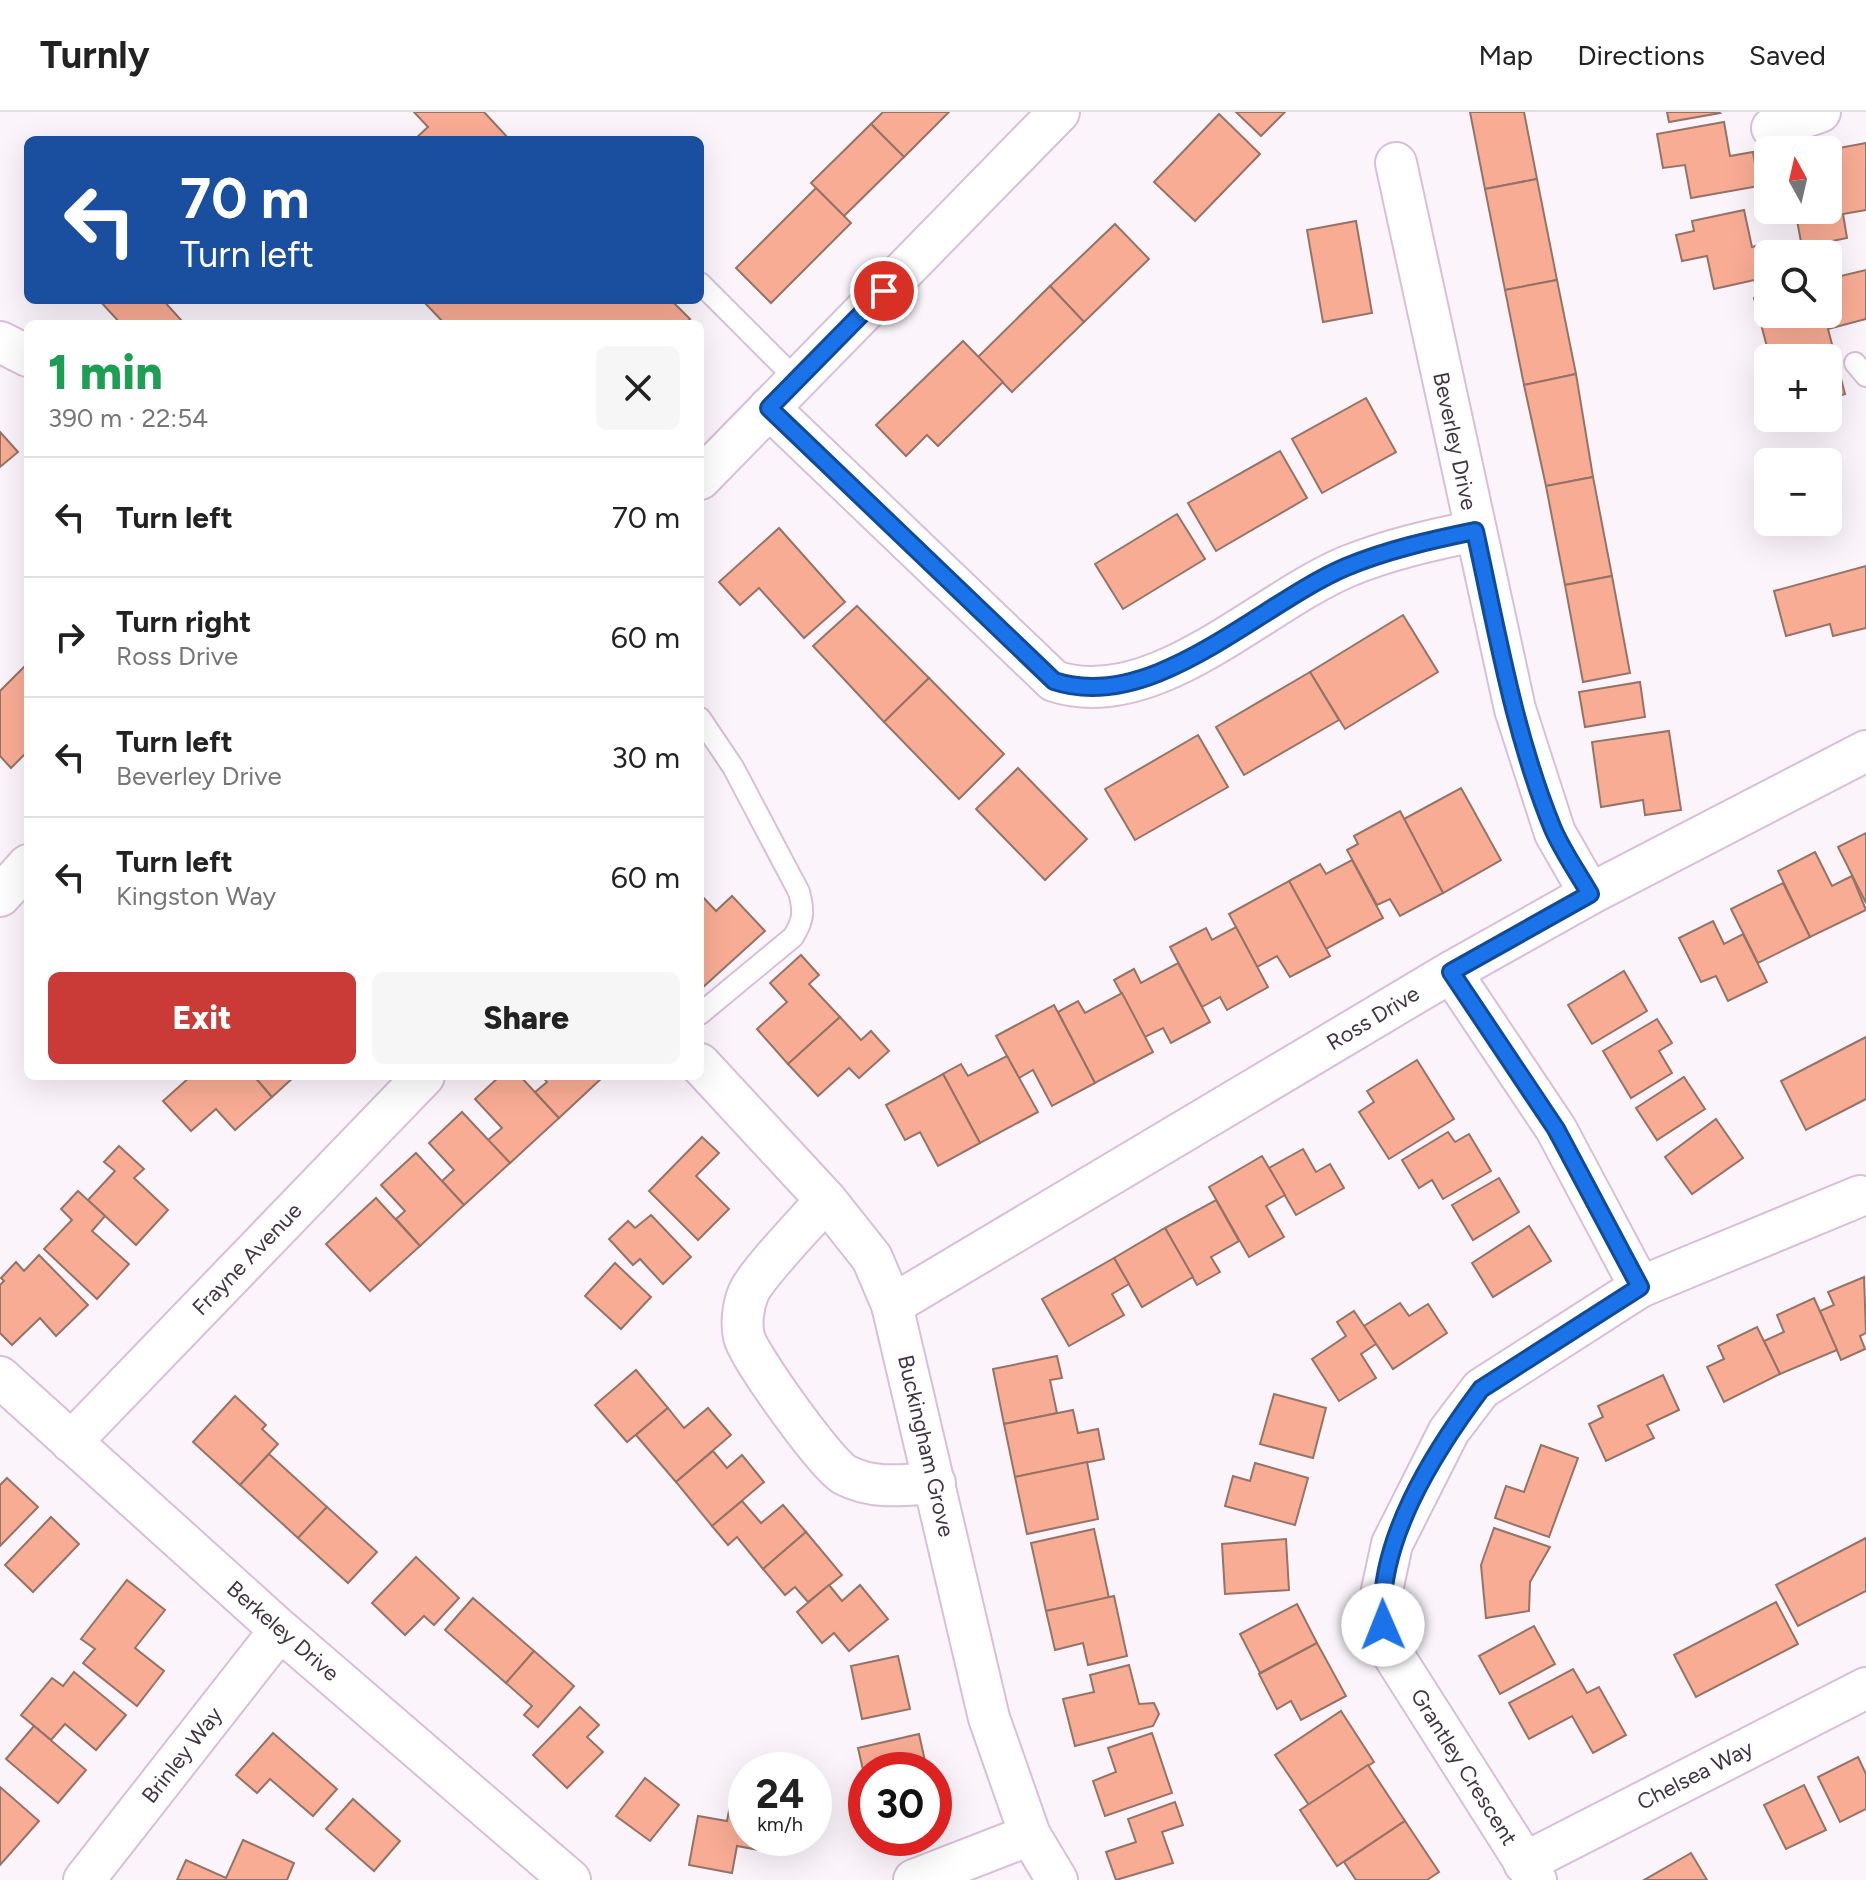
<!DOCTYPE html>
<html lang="en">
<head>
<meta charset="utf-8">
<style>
  :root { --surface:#fff; --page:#f6f6f6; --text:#222; --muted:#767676; --line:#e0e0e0; --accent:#ca3b38 }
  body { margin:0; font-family:Figtree,sans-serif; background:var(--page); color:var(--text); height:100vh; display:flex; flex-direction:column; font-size:30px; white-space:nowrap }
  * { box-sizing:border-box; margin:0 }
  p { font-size:26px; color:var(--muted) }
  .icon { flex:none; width:44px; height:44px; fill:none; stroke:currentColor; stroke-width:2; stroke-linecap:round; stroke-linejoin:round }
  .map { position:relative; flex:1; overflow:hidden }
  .panel { position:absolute; left:24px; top:208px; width:680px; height:760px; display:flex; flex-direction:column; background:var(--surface); border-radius:12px; box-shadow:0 8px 32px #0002 }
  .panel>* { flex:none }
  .top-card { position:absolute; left:24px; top:24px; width:680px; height:168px; border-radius:12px; box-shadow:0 8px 32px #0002; background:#1a4fa0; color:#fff; overflow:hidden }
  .needle { width:52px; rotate:352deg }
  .buttons { position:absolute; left:1754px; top:24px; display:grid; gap:16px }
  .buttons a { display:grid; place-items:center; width:88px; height:88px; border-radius:12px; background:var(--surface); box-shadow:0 8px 32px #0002; font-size:40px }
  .speed { position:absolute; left:728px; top:1640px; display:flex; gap:16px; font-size:40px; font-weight:700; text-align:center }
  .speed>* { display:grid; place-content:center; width:104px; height:104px; border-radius:50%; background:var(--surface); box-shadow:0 8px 32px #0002; line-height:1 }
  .speed small { font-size:20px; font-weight:400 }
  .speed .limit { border:12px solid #d22; background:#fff; color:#111 }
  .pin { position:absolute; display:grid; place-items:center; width:68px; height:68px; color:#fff; margin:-34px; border:4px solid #fff; border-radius:50%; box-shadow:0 2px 8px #0007 }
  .me { position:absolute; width:88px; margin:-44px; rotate:359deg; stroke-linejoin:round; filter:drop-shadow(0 0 6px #0008) }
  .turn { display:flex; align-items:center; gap:28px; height:168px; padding:0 24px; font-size:36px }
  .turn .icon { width:104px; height:104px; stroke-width:2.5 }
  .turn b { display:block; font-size:56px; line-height:68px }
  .round { display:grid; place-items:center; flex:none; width:84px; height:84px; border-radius:12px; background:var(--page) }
  .overview { display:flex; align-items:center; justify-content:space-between; height:136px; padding:0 24px }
  h1 { font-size:48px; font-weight:800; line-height:60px; color:#1e9e55 }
  .button { display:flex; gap:16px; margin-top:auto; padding:16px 24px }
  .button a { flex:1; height:92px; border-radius:12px; background:var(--accent); color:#fff; font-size:32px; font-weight:800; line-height:92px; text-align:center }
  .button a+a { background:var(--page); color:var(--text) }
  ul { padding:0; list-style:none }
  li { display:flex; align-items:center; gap:24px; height:120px; padding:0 24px; border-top:2px solid var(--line) }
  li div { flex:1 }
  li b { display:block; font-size:30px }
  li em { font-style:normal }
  header { display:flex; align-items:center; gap:48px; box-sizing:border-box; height:112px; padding:0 40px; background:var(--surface); border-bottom:2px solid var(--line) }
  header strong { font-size:38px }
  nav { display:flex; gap:44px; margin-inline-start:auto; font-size:28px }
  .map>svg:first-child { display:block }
</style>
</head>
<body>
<header>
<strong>Turnly</strong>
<nav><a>Map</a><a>Directions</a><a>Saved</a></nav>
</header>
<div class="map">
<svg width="1866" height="1768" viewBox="0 0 1866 1768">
  <rect width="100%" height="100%" fill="#fbf5fb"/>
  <g fill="#f9ac94" stroke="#957367" stroke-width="2">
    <path d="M414,0H484L510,28H414L428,15Z"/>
    <path d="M883,0H949L904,45L871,12Z"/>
    <path d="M1236,0H1285L1261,24Z"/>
    <path d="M1470,0H1524L1537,67L1485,77Z"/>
    <path d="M1667,0H1719L1720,1L1669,10Z"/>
    <path d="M1219,2L1260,42L1195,109L1154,70Z"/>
    <path d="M1724,10L1730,44L1753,40L1759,74L1691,86L1685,53L1663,56L1657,22Z"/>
    <path d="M871,12L904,45L844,104L811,71Z"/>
    <path d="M1866,31V98L1843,102L1847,126L1802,135L1795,98H1828V38Z"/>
    <path d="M1537,67L1557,168L1505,178L1485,77Z"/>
    <path d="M816,76L851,111L771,191L736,156Z"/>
    <path d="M1744,98L1752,135L1763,132L1768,165L1714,177L1707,144L1682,149L1676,123L1694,119L1692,109Z"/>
    <path d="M1356,109L1372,201L1323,210L1307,118Z"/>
    <path d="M1115,112L1149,147L1084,210L1050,174Z"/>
    <path d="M1866,158V207L1828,217L1845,282L1828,287V246H1770L1754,186L1768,183V202H1828V167Z"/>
    <path d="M1557,168L1576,262L1524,273L1505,178Z"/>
    <path d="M1050,174L1084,210L1012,280L978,245Z"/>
    <path d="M99,188H163L182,209L121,212Z"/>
    <path d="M422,188H671L690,207L685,212H511L508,209L445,212Z"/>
    <path d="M963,229L1003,270L938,334L927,323L906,344L876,313Z"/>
    <path d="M1576,262L1593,365L1546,374L1524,273Z"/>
    <path d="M1768,268V302H1767L1759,270Z"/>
    <path d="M1366,286L1396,340L1322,381L1292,327Z"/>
    <path d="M0,320L18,340L0,355Z"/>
    <path d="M1280,339L1307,386L1216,439L1188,391Z"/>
    <path d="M1593,365L1612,464L1565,473L1546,374Z"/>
    <path d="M1177,402L1205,447L1123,497L1095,452Z"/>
    <path d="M779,416L845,490L804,526L759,476L740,493L719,470Z"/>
    <path d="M1866,454V516L1833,524L1830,512L1786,524L1774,479Z"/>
    <path d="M1612,464L1630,561L1583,570L1565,473Z"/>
    <path d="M857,494L929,566L884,610L813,534Z"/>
    <path d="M1403,503L1438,560L1345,617L1310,560Z"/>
    <path d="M28,551V639L11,656L0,644V579Z"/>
    <path d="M1310,560L1339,608L1244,663L1216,615Z"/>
    <path d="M929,566L1004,642L959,687L884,610Z"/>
    <path d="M1640,570L1645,605L1585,615L1579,580Z"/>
    <path d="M1669,619L1681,698L1645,703L1643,688L1601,695L1592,630Z"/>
    <path d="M1198,623L1228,675L1135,728L1105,677Z"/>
    <path d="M1018,656L1087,727L1045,768L976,697Z"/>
    <path d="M1461,676L1501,748L1443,781L1404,707Z"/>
    <path d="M1400,699L1443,781L1400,804L1390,787L1377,793L1347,738L1358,732L1354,724Z"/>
    <path d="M1866,721V791L1838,735Z"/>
    <path d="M1815,740L1832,774L1852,764L1866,798L1810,825L1778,759Z"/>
    <path d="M1352,748L1383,806L1326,837L1289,769L1320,752L1326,762Z"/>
    <path d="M1289,769L1330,844L1290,865L1277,844L1257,855L1229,802Z"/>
    <path d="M1783,771L1810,825L1758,851L1731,797Z"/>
    <path d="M700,782L716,799L732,784L765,819L701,877Z"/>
    <path d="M1713,809L1724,832L1743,822L1767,870L1728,889L1716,864L1701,870L1679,826Z"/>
    <path d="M1236,815L1268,875L1227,898L1220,885L1202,895L1170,835L1206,816L1212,828Z"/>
    <path d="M801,843L819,863L809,872L840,905L788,952L757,917L787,890L770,871Z"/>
    <path d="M1178,851L1210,910L1171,931L1163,916L1145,925L1114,868L1134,857L1141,871Z"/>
    <path d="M1624,859L1647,899L1592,932L1568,893Z"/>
    <path d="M1122,881L1153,940L1095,971L1058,900L1078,889L1085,901Z"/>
    <path d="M1054,893L1095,971L1052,994L1033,958L1019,966L996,924Z"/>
    <path d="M840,905L861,928L871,919L889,939L859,966L849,956L818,984L788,952Z"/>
    <path d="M1657,907L1672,931L1659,939L1672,961L1631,986L1603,939Z"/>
    <path d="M1866,925V987L1806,1018L1781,969Z"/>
    <path d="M1007,944L1038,1000L980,1031L943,962L961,952L968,964Z"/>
    <path d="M1417,948L1454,1007L1389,1047L1359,1000L1374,990L1367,979Z"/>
    <path d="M943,962L980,1031L938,1054L920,1020L905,1028L886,993Z"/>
    <path d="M191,964H254L272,985L235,1018L216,997L191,1019L163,989Z"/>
    <path d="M254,964H295L272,985Z"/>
    <path d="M500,964H520L559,1006L510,1051L488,1028L502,1016L475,987Z"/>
    <path d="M542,964H604L559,1006L535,980L547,970Z"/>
    <path d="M1684,965L1705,997L1657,1028L1636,996Z"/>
    <path d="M462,1000L510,1051L464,1093L442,1069L454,1058L429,1031Z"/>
    <path d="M1716,1007L1743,1046L1692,1082L1665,1045Z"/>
    <path d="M1448,1020L1455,1030L1469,1022L1491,1059L1443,1087L1432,1068L1419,1076L1402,1048Z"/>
    <path d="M702,1025L719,1041L696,1064L729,1097L698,1128L649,1079Z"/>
    <path d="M119,1034L144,1057L134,1066L168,1098L136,1133L88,1088L115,1059L104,1050Z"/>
    <path d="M1303,1037L1316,1060L1330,1052L1344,1076L1296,1103L1269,1056Z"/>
    <path d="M416,1041L464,1093L420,1134L396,1107L405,1099L381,1073Z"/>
    <path d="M1262,1044L1285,1083L1266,1094L1284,1125L1249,1145L1209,1075Z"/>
    <path d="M1499,1066L1519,1100L1473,1128L1452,1093Z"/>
    <path d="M78,1079L105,1104L92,1119L129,1152L97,1187L44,1137L72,1108L61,1097Z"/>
    <path d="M376,1086L420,1134L370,1179L326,1132Z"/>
    <path d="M1216,1088L1239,1129L1211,1145L1220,1160L1197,1173L1165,1116Z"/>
    <path d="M651,1103L691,1145L663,1172L640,1147L633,1153L609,1127L628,1109L635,1116Z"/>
    <path d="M1529,1114L1551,1149L1493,1185L1472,1151Z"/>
    <path d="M1165,1116L1193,1165L1142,1195L1114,1146Z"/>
    <path d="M39,1143L88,1193L56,1224L40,1206L12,1233L0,1221V1173L4,1169L1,1166L16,1150L24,1159Z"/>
    <path d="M1114,1146L1129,1172L1112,1182L1124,1203L1069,1234L1042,1187Z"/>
    <path d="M615,1151L651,1185L621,1217L585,1184Z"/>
    <path d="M1864,1165L1866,1221L1860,1224L1865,1237L1841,1248L1820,1199L1834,1193L1828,1180Z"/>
    <path d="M1814,1186L1837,1238L1780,1262L1764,1229L1784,1220L1777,1203Z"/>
    <path d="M1400,1191L1409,1204L1428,1192L1447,1221L1393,1257L1364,1214Z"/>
    <path d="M1354,1199L1376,1232L1361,1242L1376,1266L1339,1289L1312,1247L1346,1224L1337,1210Z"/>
    <path d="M1757,1215L1780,1262L1724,1290L1707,1255L1724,1247L1718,1234Z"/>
    <path d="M1057,1244L1062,1266L1050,1268L1057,1301L1004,1312L993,1257Z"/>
    <path d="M636,1258L668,1296L627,1330L595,1293Z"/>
    <path d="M1663,1263L1679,1298L1647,1313L1654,1326L1606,1349L1589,1312L1603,1305L1598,1294Z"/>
    <path d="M1274,1282L1326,1296L1313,1346L1260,1332Z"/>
    <path d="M235,1284L266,1313L262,1317L278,1332L240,1373L193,1330Z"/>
    <path d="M668,1296L684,1316L708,1296L731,1323L676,1370L636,1323Z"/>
    <path d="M1073,1298L1078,1321L1098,1317L1104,1347L1015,1365L1004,1312Z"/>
    <path d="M1541,1333L1578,1346L1549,1425L1495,1406L1506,1374L1524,1380Z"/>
    <path d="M713,1339L727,1356L742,1343L764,1370L712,1414L676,1370Z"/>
    <path d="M269,1342L327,1395L298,1426L240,1373Z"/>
    <path d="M1087,1350L1098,1407L1027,1422L1015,1365Z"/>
    <path d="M1255,1351L1308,1366L1295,1413L1225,1394L1233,1364L1250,1369Z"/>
    <path d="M7,1366L38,1395L0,1434V1373Z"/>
    <path d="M742,1389L761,1411L783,1393L806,1420L763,1457L737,1425L728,1433L712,1414Z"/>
    <path d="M327,1395L377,1440L348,1471L298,1426Z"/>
    <path d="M51,1405L79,1432L33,1480L5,1453Z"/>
    <path d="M1494,1416L1550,1435L1530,1470L1529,1499L1486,1506L1481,1453Z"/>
    <path d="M1094,1417L1109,1486L1046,1499L1031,1431Z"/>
    <path d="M806,1420L842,1463L808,1490L795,1475L785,1483L763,1457Z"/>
    <path d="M1866,1426V1479L1798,1514L1776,1473Z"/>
    <path d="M1286,1427L1289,1478L1225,1482L1222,1432Z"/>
    <path d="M416,1445L459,1486L434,1513L424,1504L405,1523L372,1491Z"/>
    <path d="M127,1468L165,1498L135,1536L164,1559L137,1594L83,1551L95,1537L81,1527Z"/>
    <path d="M829,1473L842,1489L860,1473L888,1507L849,1539L834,1521L822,1531L797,1500Z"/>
    <path d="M1114,1484L1127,1544L1088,1553L1083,1531L1055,1538L1046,1499Z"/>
    <path d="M473,1486L534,1539L506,1571L445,1518Z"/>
    <path d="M1776,1490L1798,1532L1696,1585L1674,1543Z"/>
    <path d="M1297,1492L1317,1531L1260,1561L1240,1522Z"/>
    <path d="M1534,1514L1555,1552L1500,1582L1479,1544Z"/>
    <path d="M1317,1531L1346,1584L1301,1608L1291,1589L1277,1597L1259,1562Z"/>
    <path d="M534,1539L574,1574L538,1615L524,1603L532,1594L506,1571Z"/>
    <path d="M898,1544L910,1597L862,1607L851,1554Z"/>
    <path d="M1129,1553L1139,1592L1154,1591L1159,1602L1153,1614L1075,1634L1063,1587L1094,1580L1090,1563Z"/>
    <path d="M1573,1557L1587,1581L1599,1575L1626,1623L1593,1641L1572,1604L1529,1627L1509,1591Z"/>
    <path d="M74,1560L126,1603L96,1638L65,1612L51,1628L21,1603L52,1566L63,1574Z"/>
    <path d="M580,1595L599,1613L587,1625L603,1640L567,1676L533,1643Z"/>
    <path d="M1341,1599L1374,1650L1309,1693L1275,1643Z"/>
    <path d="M34,1614L86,1658L58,1691L6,1647Z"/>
    <path d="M273,1621L337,1677L313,1704L270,1667L257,1681L236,1663Z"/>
    <path d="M1152,1621L1172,1681L1105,1704L1093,1669L1116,1660L1108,1636Z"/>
    <path d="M919,1622L927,1658H866V1671L858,1636Z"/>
    <path d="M1858,1645L1866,1662V1697L1840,1710L1818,1665Z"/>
    <path d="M1368,1653L1405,1709L1337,1754L1300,1698Z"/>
    <path d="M645,1666L679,1693L650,1729L616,1704Z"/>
    <path d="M1804,1673L1826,1718L1786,1737L1764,1693Z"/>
    <path d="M0,1675L39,1709L0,1753Z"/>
    <path d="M353,1687L400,1729L374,1759L326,1717Z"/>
    <path d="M731,1688L746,1691V1726H761L759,1738L737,1734L732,1761L689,1753L698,1704L727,1709Z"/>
    <path d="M1175,1690L1183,1713L1162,1720L1173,1751L1116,1768L1106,1740L1136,1730L1128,1707Z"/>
    <path d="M1405,1709L1439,1760L1427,1768H1356L1344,1750Z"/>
    <path d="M243,1728L294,1751L287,1768H177L186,1748L226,1766Z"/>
    <path d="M1691,1741L1707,1768H1644Z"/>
  </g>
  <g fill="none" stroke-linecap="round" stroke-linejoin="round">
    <defs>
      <g id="lane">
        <path d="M700,171L797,268"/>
        <path d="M1855,251L1866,264"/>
        <path d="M700,606L733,655L799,780C804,799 804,808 793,825L700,902"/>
      </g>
      <g id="street">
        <path d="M1772,16L1820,0"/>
        <path d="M1396,51L1515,597L1555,721L1590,782"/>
        <path d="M0,230L28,244"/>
        <path d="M769,296L1054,569C1153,602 1259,492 1346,455C1387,438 1431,428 1475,419"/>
        <path d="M700,367L1059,0"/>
        <path d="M0,784L28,753"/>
        <path d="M1451,860L1556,1017L1640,1175"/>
        <path d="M700,952L826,1088L872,1146L892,1193L989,1606L1030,1723L1057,1768"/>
        <path d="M826,1088C810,1107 755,1163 748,1182C743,1194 741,1212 744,1225C749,1245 828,1355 845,1363C874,1378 904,1373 935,1371"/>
        <path d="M892,1193L1451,860L1590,782L1866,639"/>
        <path d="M0,1265L280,1518L570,1768"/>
        <path d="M71,1330L424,964"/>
        <path d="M1524,1751L1866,1576"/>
        <path d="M84,1768L280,1518"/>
        <path d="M914,1768L1030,1723"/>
        <path d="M1536,1768L1392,1541L1383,1513L1381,1483L1392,1432L1449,1319L1481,1277L1640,1175L1860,1084"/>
      </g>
    </defs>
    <use href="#lane" stroke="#dabed9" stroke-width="24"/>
    <use href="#street" stroke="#dabed9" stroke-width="44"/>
    <use href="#lane" stroke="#fff" stroke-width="20"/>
    <use href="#street" stroke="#fff" stroke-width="40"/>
  </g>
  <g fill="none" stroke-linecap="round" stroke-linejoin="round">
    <defs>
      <path id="route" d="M884,179L769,296L1054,569C1153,602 1259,492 1346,455C1387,438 1431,428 1475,419C1497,519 1514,622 1553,717C1563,740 1578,761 1590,782L1451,860L1556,1017L1640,1175L1481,1277C1433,1341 1376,1431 1383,1513"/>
    </defs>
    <use href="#route" stroke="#114b97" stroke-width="20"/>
    <use href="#route" stroke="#1a73e8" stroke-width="14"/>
  </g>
  <g text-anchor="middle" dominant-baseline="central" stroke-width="6" stroke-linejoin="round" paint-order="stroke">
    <g font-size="22" fill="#413540" stroke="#fff">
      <text transform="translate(1455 329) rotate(78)">Beverley Drive</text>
      <text transform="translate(1373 906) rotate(-31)">Ross Drive</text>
      <text transform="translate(247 1147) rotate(-46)">Frayne Avenue</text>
      <text transform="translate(926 1334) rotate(77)">Buckingham Grove</text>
      <text transform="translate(283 1519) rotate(41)">Berkeley Drive</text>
      <text transform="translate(182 1643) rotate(-52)">Brinley Way</text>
      <text transform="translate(1464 1655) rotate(58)">Grantley Crescent</text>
      <text transform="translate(1695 1663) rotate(-27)">Chelsea Way</text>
    </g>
  </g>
</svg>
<div class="buttons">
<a><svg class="needle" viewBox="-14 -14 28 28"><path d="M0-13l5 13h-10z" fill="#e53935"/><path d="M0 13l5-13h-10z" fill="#767676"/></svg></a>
<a><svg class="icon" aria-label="search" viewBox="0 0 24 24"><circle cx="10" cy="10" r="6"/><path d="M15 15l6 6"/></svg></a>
<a>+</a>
<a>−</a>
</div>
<div class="speed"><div>24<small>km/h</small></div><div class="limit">30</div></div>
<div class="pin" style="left:884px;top:179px;background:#d93025"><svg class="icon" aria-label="arrive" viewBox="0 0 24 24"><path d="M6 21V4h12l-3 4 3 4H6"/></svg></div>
<svg class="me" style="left:1383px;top:1513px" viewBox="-20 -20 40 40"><circle r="19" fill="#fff"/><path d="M0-13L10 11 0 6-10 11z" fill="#1a73e8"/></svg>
<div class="top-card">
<div class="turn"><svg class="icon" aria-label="left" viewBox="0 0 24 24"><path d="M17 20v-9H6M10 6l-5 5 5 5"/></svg><div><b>70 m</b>Turn left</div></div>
</div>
<section class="panel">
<div class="overview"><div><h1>1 min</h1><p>390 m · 22:54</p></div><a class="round"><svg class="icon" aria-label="close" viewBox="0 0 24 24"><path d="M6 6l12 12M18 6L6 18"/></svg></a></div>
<ul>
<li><svg class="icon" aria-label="left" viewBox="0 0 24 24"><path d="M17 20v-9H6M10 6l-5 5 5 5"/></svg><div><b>Turn left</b></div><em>70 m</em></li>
<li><svg class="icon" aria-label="right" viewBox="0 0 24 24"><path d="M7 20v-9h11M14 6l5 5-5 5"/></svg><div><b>Turn right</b><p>Ross Drive</p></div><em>60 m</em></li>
<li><svg class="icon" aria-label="left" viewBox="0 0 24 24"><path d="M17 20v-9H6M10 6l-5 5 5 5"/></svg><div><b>Turn left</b><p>Beverley Drive</p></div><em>30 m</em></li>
<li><svg class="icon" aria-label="left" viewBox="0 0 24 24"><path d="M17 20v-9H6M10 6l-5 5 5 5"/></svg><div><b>Turn left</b><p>Kingston Way</p></div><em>60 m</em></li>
</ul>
<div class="button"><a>Exit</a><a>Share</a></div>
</section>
</div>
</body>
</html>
